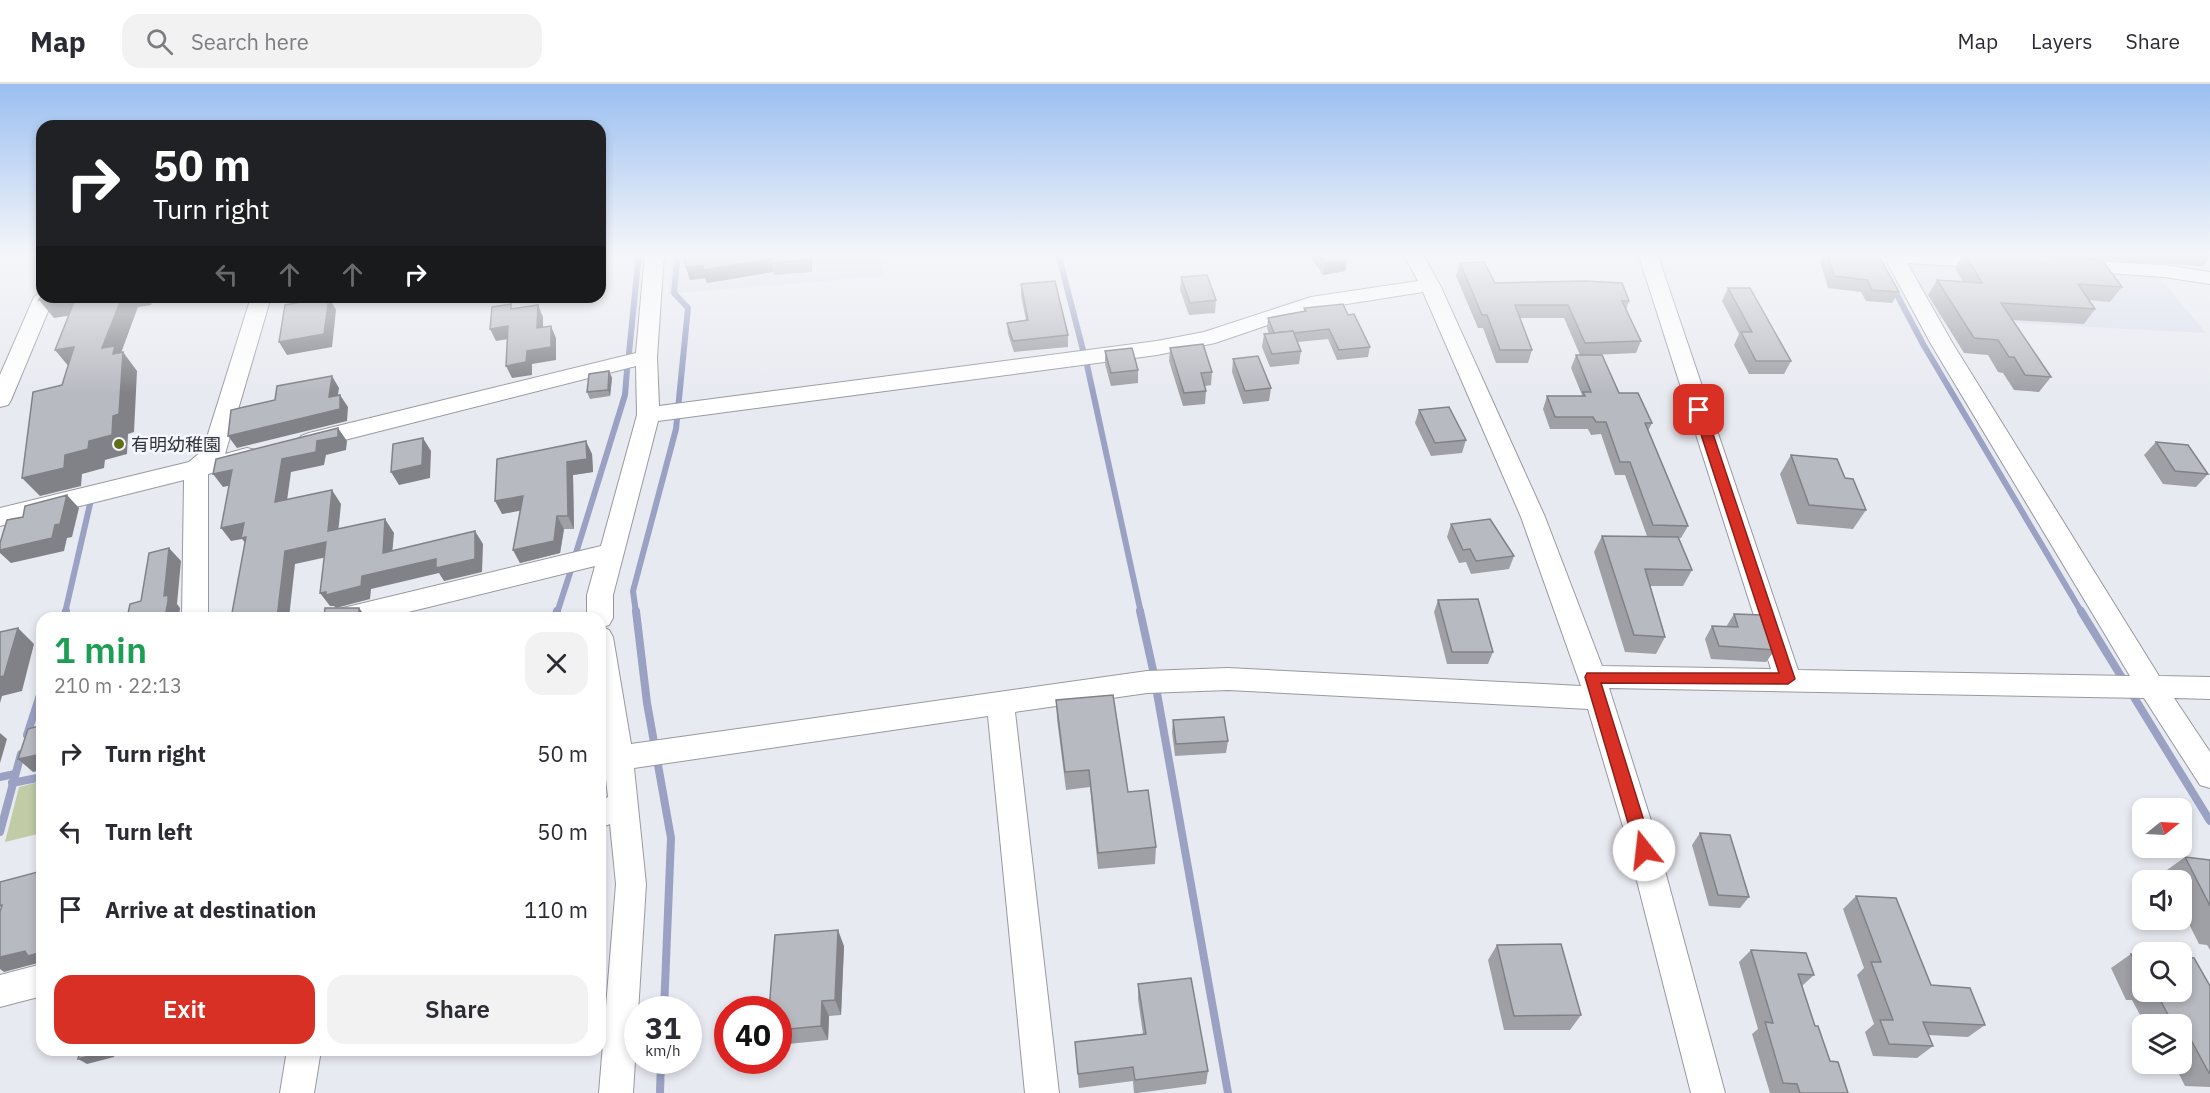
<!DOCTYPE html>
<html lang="en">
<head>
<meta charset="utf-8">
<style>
  :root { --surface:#fff; --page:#f2f2f3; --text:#2b2b33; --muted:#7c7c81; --line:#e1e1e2; --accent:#d93025 }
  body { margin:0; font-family:"IBM Plex Sans","Noto Sans JP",sans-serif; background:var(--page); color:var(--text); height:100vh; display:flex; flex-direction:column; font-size:22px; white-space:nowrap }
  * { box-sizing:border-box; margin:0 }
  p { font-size:20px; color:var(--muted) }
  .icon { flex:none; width:33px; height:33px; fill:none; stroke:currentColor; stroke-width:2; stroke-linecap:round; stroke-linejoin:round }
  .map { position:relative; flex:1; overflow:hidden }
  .details { position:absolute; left:36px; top:528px; width:570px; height:444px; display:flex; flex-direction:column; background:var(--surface); border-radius:18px; box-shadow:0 3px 9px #0003 }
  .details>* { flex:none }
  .hud { position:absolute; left:36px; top:36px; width:570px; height:183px; border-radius:18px; box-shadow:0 3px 9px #0003; background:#202124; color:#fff; overflow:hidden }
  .needle { width:39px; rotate:72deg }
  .controls { position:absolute; left:2132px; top:714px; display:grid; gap:12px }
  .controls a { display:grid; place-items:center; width:60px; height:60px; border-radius:12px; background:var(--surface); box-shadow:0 3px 9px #0003; font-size:30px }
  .speed { position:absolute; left:624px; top:912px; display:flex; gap:12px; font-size:30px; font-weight:700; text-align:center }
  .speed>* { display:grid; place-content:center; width:78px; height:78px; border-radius:50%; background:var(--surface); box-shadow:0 3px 9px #0003; line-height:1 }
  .speed small { font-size:15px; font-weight:400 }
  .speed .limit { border:9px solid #d22; background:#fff; color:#111 }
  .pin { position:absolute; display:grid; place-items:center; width:51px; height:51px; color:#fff; margin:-26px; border-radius:12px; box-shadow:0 3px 9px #0006 }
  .me { position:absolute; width:66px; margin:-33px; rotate:344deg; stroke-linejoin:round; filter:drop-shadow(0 0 4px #0008) }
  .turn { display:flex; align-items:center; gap:21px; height:126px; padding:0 18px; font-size:27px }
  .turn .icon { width:78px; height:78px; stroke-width:2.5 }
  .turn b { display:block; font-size:42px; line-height:51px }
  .lanes { display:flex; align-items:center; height:57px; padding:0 18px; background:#0003; justify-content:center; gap:30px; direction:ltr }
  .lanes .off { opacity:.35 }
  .round { display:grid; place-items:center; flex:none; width:63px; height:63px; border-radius:18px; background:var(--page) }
  .summary { display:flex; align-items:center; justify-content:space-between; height:102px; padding:0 18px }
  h1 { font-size:36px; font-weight:600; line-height:45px; color:#1e9e55 }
  .button { display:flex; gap:12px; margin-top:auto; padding:12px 18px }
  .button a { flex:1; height:69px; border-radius:18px; background:var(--accent); color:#fff; font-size:24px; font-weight:600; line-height:69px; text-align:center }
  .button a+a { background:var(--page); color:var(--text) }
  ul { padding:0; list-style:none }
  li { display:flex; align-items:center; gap:18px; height:78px; padding:0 18px }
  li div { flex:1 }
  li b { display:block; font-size:22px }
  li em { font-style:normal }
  header { display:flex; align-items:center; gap:36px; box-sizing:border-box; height:84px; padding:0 30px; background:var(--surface); border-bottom:2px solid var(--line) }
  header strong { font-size:28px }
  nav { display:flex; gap:33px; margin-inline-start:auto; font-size:21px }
  .search { width:420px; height:54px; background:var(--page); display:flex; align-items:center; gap:15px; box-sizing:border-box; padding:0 21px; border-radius:18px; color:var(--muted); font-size:22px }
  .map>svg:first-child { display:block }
</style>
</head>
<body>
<header>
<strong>Map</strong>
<div class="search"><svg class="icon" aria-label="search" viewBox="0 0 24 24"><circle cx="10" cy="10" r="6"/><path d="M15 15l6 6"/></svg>Search here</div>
<nav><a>Map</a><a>Layers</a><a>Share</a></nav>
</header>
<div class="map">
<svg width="2210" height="1009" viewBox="0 0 2210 1009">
  <rect width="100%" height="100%" fill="#e8eaf1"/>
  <g fill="#dbdeed">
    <path d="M673,169H881L883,192L668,210Z"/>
    <path d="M1902,177L2157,191L2206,249L1935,235Z"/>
  </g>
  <path fill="#c1cba6" d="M42,697V749L5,758L19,703Z"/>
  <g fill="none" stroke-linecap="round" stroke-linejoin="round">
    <g stroke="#9aa1c3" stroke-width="6">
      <path d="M1058,169L1083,266"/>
      <path d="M1894,205L1923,260L2082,529"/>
      <path d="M629,269L639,169"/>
      <path d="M1087,281L1141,529"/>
      <path d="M576,469L625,311L627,286"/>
      <path d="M65,529L90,420"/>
      <path d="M557,529L571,486"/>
      <path d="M636,529L633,507L676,345L688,224L674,209L678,169"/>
    </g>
    <g stroke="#9aa1c3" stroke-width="8">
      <path d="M636,527L647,619L671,754L664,926"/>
      <path d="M1140,527L1153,586"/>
      <path d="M2081,527L2210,737"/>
      <path d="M64,534L66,527"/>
      <path d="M555,534L557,527"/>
      <path d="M1157,609L1228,1009"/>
      <path d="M27,651L42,605"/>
      <path d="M0,693L15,690"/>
      <path d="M12,699L42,693"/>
      <path d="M0,748L21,670"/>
      <path d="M660,1009L661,976"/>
    </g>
    <defs>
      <g id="minor">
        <path d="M645,169H664L657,273L659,322L1157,257L1204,248L1311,213L1418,197L1403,169H1422L1440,201L1545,433L1602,582L1771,585L1638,169H1657L1798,586L2130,592L1931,260L1887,178L1822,175L1812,169H1924L2000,174L2003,178L2000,182L1993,184L1907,179L1953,260L2159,592L2210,593V615L2174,614L2210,668V704L2200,701L2144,614L1609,604L1654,746L1725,1009H1691L1624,746L1588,625L1228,606L1147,609L1015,628L1059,1009H1025L988,632L634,684L646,800L633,1009H599L616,800L610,740L600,744V717L608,713L600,642V534H587V511L595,482L384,534H330L334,527L343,524L601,462L637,331L636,282L309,365L301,362L298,357L301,352L309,349L636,269ZM1423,208L1521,433L1581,602L1228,584L1147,587L631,660L613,553L609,546L602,543L609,541L613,534V511L658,337L1157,271L1215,259L1315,225Z"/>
        <path d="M2074,176L2164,181L2210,188V200L2164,193L2067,186L2064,182L2067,178Z"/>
        <path d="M42,207V213H54L11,316L8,321L0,323V291L34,213Z"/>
        <path d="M251,213H271L225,370L247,364L255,366L259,372L255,378L208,390V534H182L184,396L0,442V424L189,378L203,366Z"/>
        <path d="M42,880V912L0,923V891Z"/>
        <path d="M287,966H321L314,1009H280Z"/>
      </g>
    </defs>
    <use href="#minor" stroke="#9899a0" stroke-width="2"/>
    <use href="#minor" fill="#fff" fill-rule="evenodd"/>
  </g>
  <g fill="#9ea0a6">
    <path d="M812,169V188L774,191L773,188L707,199L705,194L690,196L686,183Z"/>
    <path d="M1308,169H1346L1345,173L1347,176L1345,187L1323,191Z"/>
    <path d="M1825,169H1877L1899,208L1892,219L1866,217L1861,208L1828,204L1820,177Z"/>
    <path d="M1964,169L2007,171L2005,169H2210V173L2203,182L2102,176L2122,203L2110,218L2089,216L2095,225L2084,240L2012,236L2051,293L2039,308L2014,306L2003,289L1998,288L1988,271L1964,269L1928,211L1937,196L1963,198L1955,184Z"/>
    <path d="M1460,179L1495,199L1629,217L1626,225L1641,257L1636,269L1592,271L1619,309L1652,339L1648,347L1688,442L1681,454H1679L1692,486L1683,502H1650L1665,553L1656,570L1625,568L1594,468L1602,452H1647L1625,391H1615L1601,350L1591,351L1588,345H1550L1543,325L1547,312H1581L1582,311L1571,284L1576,271H1580L1564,234H1520L1532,266L1528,279H1496L1483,244H1478L1456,192Z"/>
    <path d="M1181,193L1216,216L1215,229L1189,231L1180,206Z"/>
    <path d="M1021,200L1068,251V263L1014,268L1008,250L1007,239L1026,236L1021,212Z"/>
    <path d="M1728,204L1791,277L1784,290H1749L1734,261L1739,250L1722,217Z"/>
    <path d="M1304,224L1348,231L1370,263L1368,273L1337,276L1328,255L1298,258L1301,267L1299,280L1270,283L1262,263L1264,250H1269L1267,244L1268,234L1304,227Z"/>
    <path d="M1170,264L1212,288L1211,301L1205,302L1206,307L1205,320L1183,322L1169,277Z"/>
    <path d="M1105,267L1138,286V299L1111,302L1105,280Z"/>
    <path d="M1233,275L1271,304L1269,317L1243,320L1232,288Z"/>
    <path d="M609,287L612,294L610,312L590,315L587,308Z"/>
    <path d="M1419,326L1466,356L1462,369L1431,372L1415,339Z"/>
    <path d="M2156,358L2208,390L2196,403L2163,400L2144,371Z"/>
    <path d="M592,370L593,388L573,391L574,445H564L560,469L520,479L513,466L520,426L502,430Z"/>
    <path d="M1791,371L1845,394L1866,426L1853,445L1797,440L1780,390Z"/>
    <path d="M1451,440L1514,472L1509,485L1471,490L1466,478L1459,479L1447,453Z"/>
    <path d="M1438,516L1493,568L1488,580H1447L1434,528Z"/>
    <path d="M1734,530L1775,566L1766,578L1711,575L1705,555L1712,542L1726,543Z"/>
    <path d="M1056,616L1128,708L1156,763L1155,780L1098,785L1090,703L1066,706L1057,635Z"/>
    <path d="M1173,636L1228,657L1226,669L1175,672L1172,648Z"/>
    <path d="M1700,749L1749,813L1740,824L1709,822L1692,761Z"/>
    <path d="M2185,773L2210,776V866L2207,861L2199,860L2181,824V796H2167L2163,789Z"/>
    <path d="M1856,812L1931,901L1985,941L1968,953L1928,951L1933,962L1917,974L1873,972L1865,948L1874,940L1857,891L1864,884L1843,825Z"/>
    <path d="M1497,861L1581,931L1570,946H1504L1488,876Z"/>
    <path d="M844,862L841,931L829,932L828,956L778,961V926Z"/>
    <path d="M1751,866L1814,891L1802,902L1815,942L1830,977L1848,1009H1770L1752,950L1758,945L1739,878Z"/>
    <path d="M2131,870L2142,871V908H2181L2210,902V1003L2185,1002L2174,980H2181V940H2145L2132,916H2126L2111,884Z"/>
    <path d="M1138,900L1208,987L1206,1000L1137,1009H1134L1133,997L1079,1004L1075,958L1143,950L1138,915Z"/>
    <path d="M548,966H568L551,969Z"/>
  </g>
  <g fill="#818287">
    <path d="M809,169H812V188L809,176Z"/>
    <path d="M1341,169H1346L1345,176H1347L1345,187L1323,191L1325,179Z"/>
    <path d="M771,175L773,188L707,199L705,194L690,196L686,183Z"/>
    <path d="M56,213H80L92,228L54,234L39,216Z"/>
    <path d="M122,213H154L151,221L138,223L121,269L123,268L137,287L134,348L128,350L127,370L105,376L104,384L82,390L81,402L40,412L22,394L65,371L89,357L102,264Z"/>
    <path d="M329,213L336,226L332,263L287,271L279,258Z"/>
    <path d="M538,221L543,233V256L537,244Z"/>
    <path d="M508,242L514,254L496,257L490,245Z"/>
    <path d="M551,242L556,254V276L532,280V291L512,294L506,282L527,267Z"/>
    <path d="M74,263L70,284L55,266Z"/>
    <path d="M609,287L612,294L610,312L608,306Z"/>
    <path d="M332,292L339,304L336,325L329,313Z"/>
    <path d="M340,311L348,323L347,337L237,364L228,352Z"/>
    <path d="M338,344L347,357L346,366L326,371L324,381L291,388L285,431L275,418L282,375Z"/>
    <path d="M423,354L431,367L430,394L399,401L391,388Z"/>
    <path d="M586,357L592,370L593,388L573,391L574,445L568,432L567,378Z"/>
    <path d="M232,386L242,399L223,403L213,390Z"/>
    <path d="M332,406L341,420L337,460L328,447Z"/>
    <path d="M67,411L79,424L72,453L67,454L64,467L11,479L0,469V466L55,441Z"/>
    <path d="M523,412L529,425L502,430L495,417Z"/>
    <path d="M557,432L564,445L560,469L520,479L513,466Z"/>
    <path d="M385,435L394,449L391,482L383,469Z"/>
    <path d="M244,439L252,467L242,455L231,457L221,444Z"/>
    <path d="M475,447L483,460L482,488L444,497L439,489L371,505L370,515L336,524L334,522H330L320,509L362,492Z"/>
    <path d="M326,458L336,471L295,480L289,534H277L285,467Z"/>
    <path d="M169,464L181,477L177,520L180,524L179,534H165L164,512Z"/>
    <path d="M359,524L367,534H359Z"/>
    <path d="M18,544L34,560L22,607L2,612L0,619V593Z"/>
    <path d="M0,649L7,655L0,679Z"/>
    <path d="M42,670V686L33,688L18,675Z"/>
    <path d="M838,846L844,862L841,931L835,916Z"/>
    <path d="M25,867L42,868V881L38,879L4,888L0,885V873Z"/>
    <path d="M600,885L604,891L600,943Z"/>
    <path d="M822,917L829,932L828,956L821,942Z"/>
    <path d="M106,966H115L114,973L87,980L78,975Z"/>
  </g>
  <g fill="#b8bac1" stroke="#818287" stroke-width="1.5">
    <path d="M684,169H809V176L771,179V175L703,186V181L686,183Z"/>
    <path d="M1318,169H1342L1347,176L1325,179Z"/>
    <path d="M1827,169H1877L1899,208L1872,206L1867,196L1834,192Z"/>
    <path d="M1964,169L2102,176L2122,203L2078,200L2095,225L2001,219L2051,293L2025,291L2014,273H2009L1998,256L1974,254L1937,196L1982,199Z"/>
    <path d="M1484,178L1495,199L1586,197L1622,199L1629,217H1622L1641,257L1585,259L1568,221H1515L1532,266H1500L1487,231H1482L1460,179Z"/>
    <path d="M1207,191L1216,216L1190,219L1181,193Z"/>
    <path d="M1055,197L1068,251L1013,257L1007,239L1028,236L1021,200Z"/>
    <path d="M1728,204H1750L1791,277H1756L1741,248H1752Z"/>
    <path d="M42,210V213H56L39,216Z"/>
    <path d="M76,213H122L102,264L115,262L113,270L123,268L119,330L113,332L112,351L89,357L88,365L65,371L64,384L22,394L33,308L62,301L74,263L55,266Z"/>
    <path d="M329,213L324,250L279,258L285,221Z"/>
    <path d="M511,220V225L538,221L537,244L551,242V263L527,267L526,278L506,282L508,242L490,245L492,223Z"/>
    <path d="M1343,220L1348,231L1354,230L1370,263L1339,266L1329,245L1294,249L1293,247L1274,249L1268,234L1306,227L1304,224Z"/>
    <path d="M1293,247L1301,267L1272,270L1264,250Z"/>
    <path d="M1203,260L1212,288L1201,289L1206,307L1184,309L1170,264Z"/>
    <path d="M1132,264L1138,286L1111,289L1105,267Z"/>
    <path d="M1576,271H1602L1619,309H1638L1652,339H1645L1688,442L1653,441L1630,378H1620L1606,338H1596L1593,333H1555L1547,312H1585L1583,308H1591Z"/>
    <path d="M1258,272L1271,304L1245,307L1233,275Z"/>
    <path d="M609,287L608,306L587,308L589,290Z"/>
    <path d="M332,292L329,313L340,311V325L228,352L231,326L275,316L277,302Z"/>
    <path d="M1449,323L1466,356L1435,359L1419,326Z"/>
    <path d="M338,344V353L317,357L316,368L282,375L275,418L332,406L328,447L385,435L383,469L475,447V475L436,484V475L362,492L361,502L326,511V508L320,509L326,458L285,467L277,534H217V533L232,529L246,453L241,454L244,439L221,444L232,386L213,390L216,375Z"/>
    <path d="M423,354L422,381L391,388L393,360Z"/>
    <path d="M586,357L587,375L567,378L568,432H557L554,457L513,466L523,412L495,417L497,375Z"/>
    <path d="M2156,358L2188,361L2208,390L2175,387Z"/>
    <path d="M1791,371L1837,375L1845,394L1853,395L1866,426L1809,421Z"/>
    <path d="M67,411L60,440L55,441L52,454L0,466V459L7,436L23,433L25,422Z"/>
    <path d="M1490,435L1514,472L1476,477L1470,465L1463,466L1451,440Z"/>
    <path d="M1602,452L1678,453L1692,486L1645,485L1665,553L1634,551Z"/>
    <path d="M169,464L164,512L168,511V517L165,534H127L130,520L141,517L149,469Z"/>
    <path d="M1478,515L1493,568H1452L1438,516Z"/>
    <path d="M325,524H359V534H324Z"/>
    <path d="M1734,530L1763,531L1775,566L1719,562L1712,542L1738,543Z"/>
    <path d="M18,544L4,592L0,593V548Z"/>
    <path d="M1113,611L1128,708L1148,706L1156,763L1098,769L1089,686L1065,688L1056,616Z"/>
    <path d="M1224,633L1228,657L1176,660L1173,636Z"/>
    <path d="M42,641V670L18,675L28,645Z"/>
    <path d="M1700,749L1730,751L1749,813L1718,811Z"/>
    <path d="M2185,773L2210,776V822Z"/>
    <path d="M42,774V868L28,872L25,867L0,873V828L2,821L0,822V798L38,788Z"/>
    <path d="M1856,812L1896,814L1931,901L1970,904L1985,941L1923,938L1933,962L1889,960L1880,936H1893L1871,878H1881Z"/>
    <path d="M838,846L835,916L822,917L821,942L778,946V926H769L775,851Z"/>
    <path d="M1561,860L1581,931L1514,932L1497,861Z"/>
    <path d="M1751,866L1806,869L1814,891L1798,890L1815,942H1818L1830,977L1838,978L1848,1009H1800L1797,1000L1783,999L1765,938L1773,939Z"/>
    <path d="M2131,870L2142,871V891Z"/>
    <path d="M2181,873L2194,874L2210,902V989H2209L2191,956L2181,955V940H2173L2156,908H2181Z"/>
    <path d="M1191,894L1208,987L1135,996L1133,983L1078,990L1075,958L1146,950L1138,900Z"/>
    <path d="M80,966H106L105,968L78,975Z"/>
  </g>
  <linearGradient id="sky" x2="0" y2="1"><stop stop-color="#9abff1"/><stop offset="0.55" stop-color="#f5f6f9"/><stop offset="1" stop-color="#f5f6f9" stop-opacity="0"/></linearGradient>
  <rect width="2210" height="310" fill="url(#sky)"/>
  <path fill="#d93025" stroke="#8d1f18" stroke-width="1.5" d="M1699,322L1705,326L1795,595L1788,600L1601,599L1653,766L1650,771L1644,773L1639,771L1636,766L1585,593L1587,589H1779L1693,326Z"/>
  <circle fill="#5f6e19" stroke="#f5f7ff" stroke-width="2" cx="119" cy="360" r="6"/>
  <g text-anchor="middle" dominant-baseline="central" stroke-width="5" stroke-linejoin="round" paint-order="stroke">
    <g font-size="18" fill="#343437" stroke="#f5f7ff" text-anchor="start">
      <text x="131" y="360">有明幼稚園</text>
    </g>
  </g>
</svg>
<div class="controls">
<a><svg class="needle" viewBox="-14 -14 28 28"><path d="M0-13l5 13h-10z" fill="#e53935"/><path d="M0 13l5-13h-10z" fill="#7c7c81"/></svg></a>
<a><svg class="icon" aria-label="sound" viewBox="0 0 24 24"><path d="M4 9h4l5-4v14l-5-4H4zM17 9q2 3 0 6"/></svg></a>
<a><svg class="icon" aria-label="search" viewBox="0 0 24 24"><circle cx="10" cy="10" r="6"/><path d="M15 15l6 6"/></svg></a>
<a><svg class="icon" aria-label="layers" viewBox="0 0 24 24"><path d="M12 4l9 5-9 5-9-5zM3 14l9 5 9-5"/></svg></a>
</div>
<div class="speed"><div>31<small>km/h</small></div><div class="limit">40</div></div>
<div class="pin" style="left:1699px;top:326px;background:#d93025"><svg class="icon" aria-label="arrive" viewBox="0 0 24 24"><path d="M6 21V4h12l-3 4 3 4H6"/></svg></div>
<svg class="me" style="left:1644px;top:766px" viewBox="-20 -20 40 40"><circle r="19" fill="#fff"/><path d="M0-13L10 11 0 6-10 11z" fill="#d93025"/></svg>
<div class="hud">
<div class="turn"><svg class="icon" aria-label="right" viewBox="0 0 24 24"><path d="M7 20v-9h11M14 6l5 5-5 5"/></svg><div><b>50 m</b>Turn right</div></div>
<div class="lanes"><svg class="icon off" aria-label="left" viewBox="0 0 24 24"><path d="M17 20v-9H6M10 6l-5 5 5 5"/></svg><svg class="icon off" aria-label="ahead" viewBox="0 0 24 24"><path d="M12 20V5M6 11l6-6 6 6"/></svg><svg class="icon off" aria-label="ahead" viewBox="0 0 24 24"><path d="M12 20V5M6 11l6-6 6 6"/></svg><svg class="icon" aria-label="right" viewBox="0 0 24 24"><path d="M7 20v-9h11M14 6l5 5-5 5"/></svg></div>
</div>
<section class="details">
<div class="summary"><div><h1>1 min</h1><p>210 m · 22:13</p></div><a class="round"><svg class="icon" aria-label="close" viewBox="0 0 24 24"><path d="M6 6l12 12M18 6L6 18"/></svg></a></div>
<ul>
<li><svg class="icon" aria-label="right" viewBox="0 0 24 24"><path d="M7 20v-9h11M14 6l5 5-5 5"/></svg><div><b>Turn right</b></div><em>50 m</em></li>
<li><svg class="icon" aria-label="left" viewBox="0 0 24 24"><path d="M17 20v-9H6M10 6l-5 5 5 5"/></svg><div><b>Turn left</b></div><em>50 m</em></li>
<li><svg class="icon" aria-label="arrive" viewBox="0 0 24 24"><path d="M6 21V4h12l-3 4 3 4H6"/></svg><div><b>Arrive at destination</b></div><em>110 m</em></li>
</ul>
<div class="button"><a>Exit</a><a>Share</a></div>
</section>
</div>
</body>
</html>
